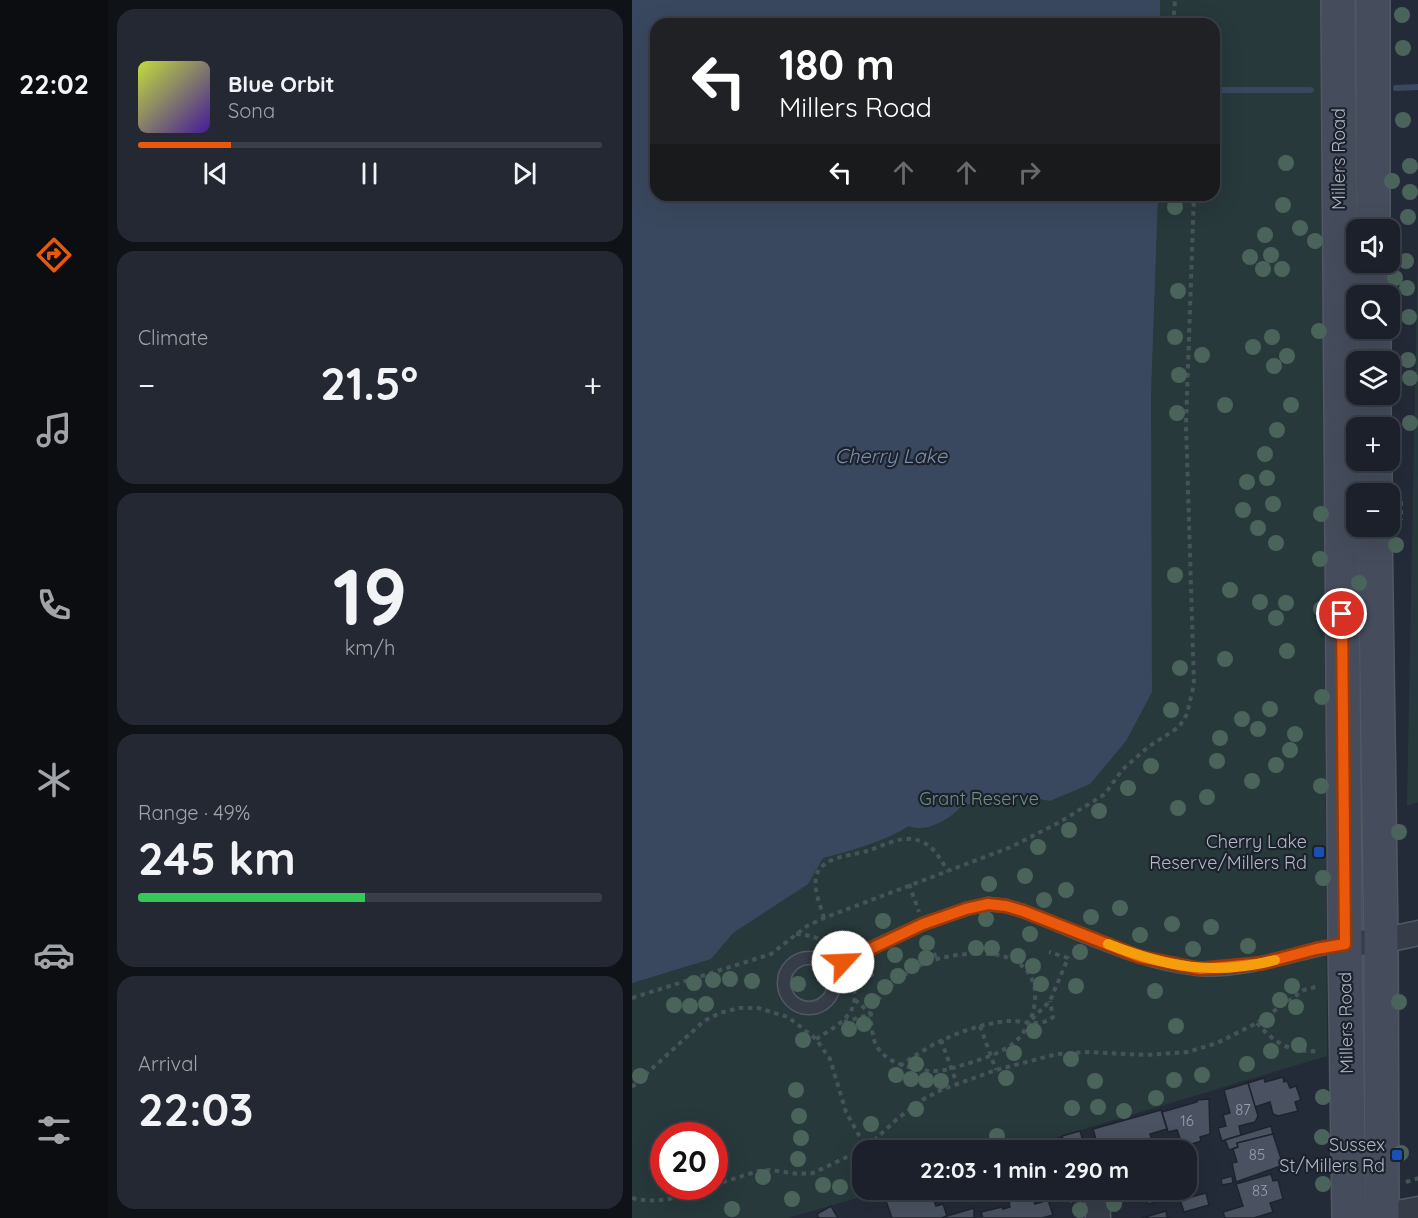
<!DOCTYPE html>
<meta charset="utf-8">
<style>
:root{--surface:#1b202a;--page:#242832;--text:#f1f3f6;--muted:#a0a3a8;--line:#393e47;--accent:#ea580c}
body{margin:0;font-family:Quicksand,sans-serif;background:var(--page);color:var(--text);height:100vh;display:flex;flex-direction:column;font-size:22px;white-space:nowrap}
*{box-sizing:border-box;margin:0}
p{font-size:20px;color:var(--muted)}
.icon{flex:none;width:33px;height:33px;fill:none;stroke:currentColor;stroke-width:2;stroke-linecap:round;stroke-linejoin:round}
.map{position:relative;flex:1;overflow:hidden}
.sheet{display:flex;flex-direction:column;gap:9px;padding:9px;background:#0f1217;width:524px}
.sheet>*{flex:none}
.top-card{position:absolute;left:18px;top:18px;width:570px;height:183px;border-radius:18px;box-shadow:0 6px 24px #0002,0 0 0 2px var(--line);background:#202124;color:#fff;overflow:hidden}
.controls{position:absolute;left:714px;top:219px;display:grid;gap:12px}
.controls a{display:grid;place-items:center;width:54px;height:54px;border-radius:12px;background:var(--surface);box-shadow:0 6px 24px #0002,0 0 0 2px var(--line);font-size:30px}
.speed{position:absolute;left:18px;top:1122px;display:flex;gap:12px;font-size:30px;font-weight:700;text-align:center}
.speed>*{display:grid;place-content:center;width:78px;height:78px;border-radius:50%;background:var(--surface);box-shadow:0 6px 24px #0002,0 0 0 2px var(--line);line-height:1}
.speed .limit{border:9px solid #d22;background:#fff;color:#111}
.pin{position:absolute;display:grid;place-items:center;width:51px;height:51px;color:#fff;margin:-26px;border:3px solid #fff;border-radius:50%;box-shadow:0 2px 6px #0007}
.me{position:absolute;width:66px;margin:-33px;rotate:65deg;stroke-linejoin:round;filter:drop-shadow(0 0 4px #0008)}
.turn{display:flex;align-items:center;gap:21px;height:126px;padding:0 30px;font-size:27px}
.turn .icon{width:78px;height:78px;stroke-width:2.5}
.turn b{display:block;font-size:42px;line-height:51px}
.lanes{display:flex;align-items:center;height:57px;padding:0 30px;background:#0003;justify-content:center;gap:30px;direction:ltr}
.lanes .off{opacity:.35}
.big{font-size:45px;font-weight:700;line-height:1.1}
.sheet .widget{flex:1;display:flex;flex-direction:column;justify-content:center;gap:9px;min-width:0;padding:0 21px;border-radius:18px;background:var(--page)}
.sheet .dial{align-items:center;gap:0}
.dial b{font-size:78px;line-height:1}
.song{display:flex;align-items:center;gap:18px}
.cover{width:72px;height:72px;border-radius:9px;background:linear-gradient(135deg,hsl(70 70% 55%),hsl(260 70% 35%))}
.played{height:6px;border-radius:3px;background:linear-gradient(90deg,var(--accent) 20%,var(--line) 20%)}
.keys{display:flex;justify-content:space-around;direction:ltr}
.heat{display:flex;justify-content:space-between;align-items:center;font-size:33px;direction:ltr}
.charge{height:9px;border-radius:4px;background:linear-gradient(90deg,#34c759 49%,var(--line) 0)}
.trip{position:absolute;left:220px;top:1140px;width:345px;height:60px;border-radius:18px;background:var(--surface);box-shadow:0 6px 24px #0002,0 0 0 2px var(--line);font-weight:700;line-height:60px;text-align:center}
main{display:flex;flex:1;min-height:0}
.dock{display:flex;flex-direction:column;width:108px;justify-content:space-around;align-items:center;background:#0b0d11;color:var(--muted)}
.dock .icon{width:42px;height:42px}
.dock .selected{color:var(--accent)}
.dock b{font-size:27px;color:var(--text)}
.map>svg:first-child{display:block}
</style>
<main>
<nav class="dock">
<b>22:02</b>
<svg class="icon selected" aria-label="directions" viewBox="0 0 24 24"><path d="M12 3l9 9-9 9-9-9zM9 14v-3h6M13 9l2 2-2 2"/></svg>
<svg class="icon" aria-label="music" viewBox="0 0 24 24"><path d="M9 18V5l10-2v13"/><circle cx="6" cy="18" r="3"/><circle cx="16" cy="16" r="3"/></svg>
<svg class="icon" aria-label="phone" viewBox="0 0 24 24"><path d="M5 4h4l2 5-3 2q2 4 5 5l2-3 5 2v4C11 20 4 13 5 4z"/></svg>
<svg class="icon" aria-label="climate" viewBox="0 0 24 24"><path d="M12 3v18M4 7l16 10M4 17L20 7"/></svg>
<svg class="icon" aria-label="car" viewBox="0 0 24 24"><path d="M5 17H2v-5l4-1 3-4h7l3 4 3 1v5h-3M9 17h6M6 11h13"/><circle cx="7" cy="17" r="2"/><circle cx="17" cy="17" r="2"/></svg>
<svg class="icon" aria-label="filters" viewBox="0 0 24 24"><path d="M4 7h16M4 17h16"/><circle cx="9" cy="7" r="2"/><circle cx="15" cy="17" r="2"/></svg>
</nav>
<section class="sheet">
<div class="widget">
<div class="song"><i class="cover"></i><div><b>Blue Orbit</b><p>Sona</p></div></div>
<div class="played"></div>
<div class="keys"><svg class="icon" aria-label="previous" viewBox="0 0 24 24"><path d="M18 5L8 12l10 7zM5 5v14"/></svg><svg class="icon" aria-label="pause" viewBox="0 0 24 24"><path d="M8 5v14M16 5v14"/></svg><svg class="icon" aria-label="next" viewBox="0 0 24 24"><path d="M6 5l10 7-10 7zM19 5v14"/></svg></div>
</div>
<div class="widget"><p>Climate</p>
<div class="heat"><a>−</a><b class="big">21.5°</b><a>+</a></div>
</div>
<div class="widget dial"><b>19</b><p>km/h</p></div>
<div class="widget"><p>Range · 49%</p><b class="big">245 km</b><div class="charge"></div></div>
<div class="widget"><p>Arrival</p><b class="big">22:03</b></div>
</section>
<div class="map">
<svg width="787" height="1218" viewBox="0 0 787 1218">
<rect width="100%" height="100%" fill="#242b38"/>
<!-- green -->
<g fill="#28393b" fill-rule="evenodd">
<path d="M0,0H689L695,1056L382,1150H231V1190H253L156,1218H0ZM24,24H582V195H24ZM32,1136H82V1186H32Z"/>
<polygon points="786,236 787,802 775,806"/>
</g>
<!-- water -->
<path fill="#3a485f" d="M0,0H528V24H24V195H526L519,393L520,692L494,741L458,784L418,801L402,798H379L371,795C359,803 345,800 331,806C327,808 324,812 320,815C307,824 292,832 277,826C251,842 221,850 191,858L176,884L101,933L79,959L0,983Z"/>
<g fill="none" stroke-linecap="round" stroke-linejoin="round">
<!-- stream -->
<g stroke="#3a485f" stroke-width="6">
<polyline points="764,88 787,87"/>
<polyline points="582,90 679,90"/>
</g>
</g>
<!-- building -->
<g fill="#4a5261" stroke="#1e242f" stroke-width="1.5">
<polygon points="651,1077 652,1082 655,1081 658,1088 664,1086 669,1100 663,1102 666,1111 646,1116 641,1114 638,1102 623,1107 616,1083 632,1078 633,1082"/>
<polygon points="616,1083 626,1116 623,1122 607,1126 609,1135 590,1141 586,1128 594,1126 591,1115 598,1113 592,1090"/>
<polygon points="577,1099 578,1134 568,1137 569,1141 551,1147 545,1130 536,1132 530,1112 565,1102 565,1100"/>
<polygon points="529,1110 535,1129 518,1134 520,1141 509,1144 511,1148 496,1150 495,1147 485,1150 483,1145 478,1146 477,1140 465,1143 461,1129"/>
<polygon points="639,1126 641,1134 605,1143 606,1147 597,1150 593,1140"/>
<polygon points="448,1131 453,1147 435,1150 430,1136"/>
<polygon points="641,1134 651,1165 604,1182 600,1163 605,1162 601,1149 606,1147 605,1143"/>
<polygon points="558,1146 567,1176 561,1178 563,1186 560,1193 516,1204 511,1190 555,1190 555,1150 545,1150"/>
<polygon points="639,1174 641,1181 646,1180 651,1199 638,1203 641,1212 622,1218 593,1218 591,1212 611,1206 604,1184"/>
<polygon points="600,1176 601,1183 590,1185 589,1179"/>
<polygon points="278,1190 298,1190 304,1206 311,1204 315,1216 310,1218 260,1218 254,1201 268,1196 267,1193"/>
<polygon points="364,1190 414,1190 366,1200"/>
<polygon points="574,1193 577,1205 552,1212 548,1200"/>
<polygon points="399,1195 403,1204 416,1200 421,1215 410,1218 351,1218 349,1212 370,1207 371,1209 378,1207 377,1202"/>
<polygon points="199,1206 206,1218 187,1218 185,1214"/>
<polygon points="342,1208 342,1218 310,1218 315,1216"/>
<polygon points="534,1211 535,1218 539,1218 510,1218"/>
</g>
<g fill="none" stroke-linecap="round" stroke-linejoin="round">
<!-- lane casing -->
<g stroke="#525863" stroke-width="15">
<g id="lane">
<circle cx="177" cy="983" r="25"/>
<path d="M196,968L291,924L334,909L356,904L374,906L391,911C446,932 508,964 566,969C613,973 666,952 712,944"/>
</g>
</g>
<!-- street casing -->
<g stroke="#525863" stroke-width="27">
<g id="street">
<polyline points="713,944 749,941 787,933"/>
<polyline points="465,1190 466,1218"/>
<polyline points="750,1213 765,1213 787,1209"/>
</g>
</g>
<!-- secondary casing -->
<g stroke="#525863" stroke-width="36">
<g id="secondary">
<polyline points="706,0 713,944 717,1218"/>
<polyline points="741,0 741,230"/>
<polyline points="741,262 741,296"/>
<polyline points="742,328 742,362"/>
<polyline points="742,394 742,428"/>
<polyline points="743,460 743,494"/>
<polyline points="743,526 749,941 750,1218"/>
</g>
</g>
<!-- path -->
<g stroke="#455458" stroke-width="4" stroke-dasharray="4.5 4.5" stroke-linecap="butt">
<polyline points="541,24 543,0"/>
<polyline points="767,237 767,256"/>
<polyline points="768,300 768,319"/>
<polyline points="768,369 768,388"/>
<polyline points="768,432 768,451"/>
<polyline points="769,501 769,520"/>
<polyline points="277,884 287,912"/>
<path d="M192,918C188,905 182,891 184,877C189,856 219,856 235,851C251,846 271,834 288,841C302,846 308,859 316,871"/>
<path d="M164,934C180,935 189,938 200,949"/>
<polyline points="296,936 304,959"/>
<path d="M345,953C357,954 370,954 381,960C412,975 407,1015 387,1038C374,1052 351,1059 334,1064C318,1069 306,1073 290,1070C264,1065 241,1057 240,1027C239,1024 238,1017 239,1014C244,994 274,972 291,964C308,956 327,955 345,953Z"/>
<polyline points="198,997 243,973"/>
<polyline points="0,998 139,954 175,926 192,918 379,847 428,822 473,794 490,770 516,747 547,727 555,714 562,684 554,424 562,195"/>
<polyline points="400,1019 418,1001 436,958 417,952"/>
<polyline points="212,1022 239,1014 222,999"/>
<path d="M625,1023C643,1044 660,1053 687,1051"/>
<polyline points="348,1026 364,1070"/>
<path d="M184,1039C210,1023 234,1010 217,975"/>
<polyline points="309,1040 325,1084"/>
<path d="M268,1066C299,1043 336,1025 376,1021C390,1020 409,1028 421,1017L418,1001"/>
<polyline points="0,1087 72,1021 88,1013 107,1008 126,1008 156,1017 184,1039 198,1059 214,1112 234,1148"/>
<polyline points="453,1150 469,1150"/>
<polyline points="774,1182 787,1178"/>
<polyline points="82,1185 126,1171 138,1170 167,1174 181,1173 234,1148 264,1120 288,1101 309,1090 364,1070 425,1054 458,1052 514,1055 556,1052 585,1043 625,1023 672,990 687,986"/>
<polyline points="434,1190 443,1208"/>
<path d="M0,1198C28,1205 51,1196 78,1186"/>
<polyline points="488,1203 494,1190"/>
</g>
<!-- lane -->
<use href="#lane" stroke="#373d48" stroke-width="12"/>
<!-- street -->
<use href="#street" stroke="#373d48" stroke-width="24"/>
<!-- secondary -->
<use href="#secondary" stroke="#454c5b" stroke-width="33"/>
</g>
<!-- trees -->
<g fill="#4b645b">
<circle cx="770" cy="15" r="8"/>
<circle cx="771" cy="48" r="8"/>
<circle cx="771" cy="120" r="8"/>
<circle cx="654" cy="163" r="8"/>
<circle cx="778" cy="166" r="8"/>
<circle cx="760" cy="181" r="8"/>
<circle cx="778" cy="192" r="8"/>
<circle cx="651" cy="205" r="8"/>
<circle cx="543" cy="207" r="8"/>
<circle cx="776" cy="217" r="8"/>
<circle cx="668" cy="228" r="8"/>
<circle cx="633" cy="235" r="8"/>
<circle cx="683" cy="241" r="8"/>
<circle cx="639" cy="255" r="8"/>
<circle cx="618" cy="257" r="8"/>
<circle cx="774" cy="261" r="8"/>
<circle cx="631" cy="269" r="8"/>
<circle cx="650" cy="269" r="8"/>
<circle cx="763" cy="278" r="8"/>
<circle cx="775" cy="288" r="8"/>
<circle cx="546" cy="291" r="8"/>
<circle cx="777" cy="317" r="8"/>
<circle cx="687" cy="331" r="8"/>
<circle cx="543" cy="337" r="8"/>
<circle cx="640" cy="337" r="8"/>
<circle cx="621" cy="347" r="8"/>
<circle cx="570" cy="355" r="8"/>
<circle cx="655" cy="356" r="8"/>
<circle cx="776" cy="360" r="8"/>
<circle cx="642" cy="366" r="8"/>
<circle cx="547" cy="375" r="8"/>
<circle cx="778" cy="378" r="8"/>
<circle cx="593" cy="405" r="8"/>
<circle cx="659" cy="405" r="8"/>
<circle cx="545" cy="413" r="8"/>
<circle cx="778" cy="423" r="8"/>
<circle cx="645" cy="430" r="8"/>
<circle cx="633" cy="454" r="8"/>
<circle cx="635" cy="478" r="8"/>
<circle cx="615" cy="482" r="8"/>
<circle cx="641" cy="504" r="8"/>
<circle cx="611" cy="510" r="8"/>
<circle cx="689" cy="514" r="8"/>
<circle cx="626" cy="528" r="8"/>
<circle cx="644" cy="543" r="8"/>
<circle cx="764" cy="545" r="8"/>
<circle cx="688" cy="559" r="8"/>
<circle cx="543" cy="575" r="8"/>
<circle cx="727" cy="583" r="8"/>
<circle cx="598" cy="590" r="8"/>
<circle cx="628" cy="602" r="8"/>
<circle cx="654" cy="603" r="8"/>
<circle cx="689" cy="609" r="8"/>
<circle cx="644" cy="618" r="8"/>
<circle cx="655" cy="651" r="8"/>
<circle cx="593" cy="659" r="8"/>
<circle cx="548" cy="668" r="8"/>
<circle cx="690" cy="697" r="8"/>
<circle cx="638" cy="709" r="8"/>
<circle cx="539" cy="710" r="8"/>
<circle cx="610" cy="719" r="8"/>
<circle cx="626" cy="729" r="8"/>
<circle cx="663" cy="734" r="8"/>
<circle cx="588" cy="738" r="8"/>
<circle cx="658" cy="750" r="8"/>
<circle cx="585" cy="761" r="8"/>
<circle cx="644" cy="765" r="8"/>
<circle cx="519" cy="766" r="8"/>
<circle cx="620" cy="781" r="8"/>
<circle cx="689" cy="786" r="8"/>
<circle cx="496" cy="788" r="8"/>
<circle cx="575" cy="797" r="8"/>
<circle cx="546" cy="808" r="8"/>
<circle cx="467" cy="811" r="8"/>
<circle cx="437" cy="830" r="8"/>
<circle cx="767" cy="832" r="8"/>
<circle cx="406" cy="847" r="8"/>
<circle cx="393" cy="876" r="8"/>
<circle cx="691" cy="878" r="8"/>
<circle cx="357" cy="884" r="8"/>
<circle cx="434" cy="890" r="8"/>
<circle cx="412" cy="900" r="8"/>
<circle cx="488" cy="908" r="8"/>
<circle cx="459" cy="917" r="8"/>
<circle cx="354" cy="919" r="8"/>
<circle cx="251" cy="921" r="8"/>
<circle cx="540" cy="924" r="8"/>
<circle cx="579" cy="927" r="8"/>
<circle cx="398" cy="934" r="8"/>
<circle cx="508" cy="935" r="8"/>
<circle cx="295" cy="943" r="8"/>
<circle cx="616" cy="946" r="8"/>
<circle cx="344" cy="948" r="8"/>
<circle cx="360" cy="948" r="8"/>
<circle cx="561" cy="949" r="8"/>
<circle cx="448" cy="952" r="8"/>
<circle cx="263" cy="955" r="8"/>
<circle cx="386" cy="956" r="8"/>
<circle cx="294" cy="958" r="8"/>
<circle cx="280" cy="966" r="8"/>
<circle cx="401" cy="966" r="8"/>
<circle cx="266" cy="976" r="8"/>
<circle cx="98" cy="979" r="8"/>
<circle cx="81" cy="980" r="8"/>
<circle cx="120" cy="981" r="8"/>
<circle cx="62" cy="983" r="8"/>
<circle cx="166" cy="984" r="8"/>
<circle cx="409" cy="984" r="8"/>
<circle cx="444" cy="986" r="8"/>
<circle cx="660" cy="986" r="8"/>
<circle cx="253" cy="987" r="8"/>
<circle cx="523" cy="991" r="8"/>
<circle cx="648" cy="1000" r="8"/>
<circle cx="240" cy="1001" r="8"/>
<circle cx="767" cy="1002" r="8"/>
<circle cx="74" cy="1004" r="8"/>
<circle cx="42" cy="1005" r="8"/>
<circle cx="58" cy="1006" r="8"/>
<circle cx="664" cy="1007" r="8"/>
<circle cx="635" cy="1020" r="8"/>
<circle cx="232" cy="1024" r="8"/>
<circle cx="544" cy="1026" r="8"/>
<circle cx="217" cy="1029" r="8"/>
<circle cx="402" cy="1031" r="8"/>
<circle cx="171" cy="1040" r="8"/>
<circle cx="667" cy="1045" r="8"/>
<circle cx="639" cy="1051" r="8"/>
<circle cx="382" cy="1053" r="8"/>
<circle cx="439" cy="1059" r="8"/>
<circle cx="284" cy="1064" r="8"/>
<circle cx="615" cy="1064" r="8"/>
<circle cx="264" cy="1075" r="8"/>
<circle cx="570" cy="1075" r="8"/>
<circle cx="8" cy="1076" r="8"/>
<circle cx="374" cy="1078" r="8"/>
<circle cx="279" cy="1079" r="8"/>
<circle cx="294" cy="1080" r="8"/>
<circle cx="542" cy="1080" r="8"/>
<circle cx="309" cy="1081" r="8"/>
<circle cx="463" cy="1081" r="8"/>
<circle cx="164" cy="1090" r="8"/>
<circle cx="691" cy="1097" r="8"/>
<circle cx="524" cy="1098" r="8"/>
<circle cx="466" cy="1107" r="8"/>
<circle cx="440" cy="1108" r="8"/>
<circle cx="284" cy="1109" r="8"/>
<circle cx="492" cy="1111" r="8"/>
<circle cx="167" cy="1116" r="8"/>
<circle cx="239" cy="1124" r="8"/>
<circle cx="365" cy="1136" r="8"/>
<circle cx="690" cy="1137" r="8"/>
<circle cx="169" cy="1138" r="8"/>
<circle cx="769" cy="1153" r="8"/>
<circle cx="166" cy="1159" r="8"/>
<circle cx="131" cy="1177" r="8"/>
<circle cx="691" cy="1184" r="8"/>
<circle cx="191" cy="1185" r="8"/>
<circle cx="208" cy="1187" r="8"/>
<circle cx="160" cy="1199" r="8"/>
<circle cx="482" cy="1204" r="8"/>
<circle cx="100" cy="1209" r="8"/>
<circle cx="448" cy="1210" r="8"/>
</g>
<g fill="none" stroke-linecap="round" stroke-linejoin="round">
<!-- route casing -->
<g stroke="#983908" stroke-width="15">
<polyline id="route" points="211,962 291,924 334,909 356,904 374,906 391,911 508,957 568,969 632,963 684,949 713,944 710,614"/>
</g>
<!-- route -->
<use href="#route" stroke="#ea580c" stroke-width="10"/>
<!-- slow -->
<path stroke="#f59e0b" stroke-width="10" d="M476,944C534,967 582,976 643,960"/>
</g>
<!-- markers -->
<g fill="#1a4fb4" stroke="#1c222d" stroke-width="2">
<rect x="681" y="846" width="12" height="12" rx="3"/>
<rect x="759" y="1149" width="12" height="12" rx="3"/>
</g>
<g text-anchor="middle" stroke-width="4.5" stroke-linejoin="round" paint-order="stroke">
<!-- number labels -->
<g font-size="15" fill="#989eab">
<text x="611" y="1115">87</text>
<text x="555" y="1126">16</text>
<text x="625" y="1160">85</text>
<text x="628" y="1196">83</text>
</g>
<!-- street labels -->
<g font-size="18" fill="#b2b8c4" stroke="#1c222d">
<text transform="translate(707 159) rotate(-90)" y="6">Millers Road</text>
<text transform="translate(714 1023) rotate(-91)" y="6">Millers Road</text>
</g>
<!-- park labels -->
<g font-size="18" fill="#6b9377" stroke="#1c222d">
<text x="347" y="805">Grant Reserve</text>
</g>
<!-- poi labels -->
<g font-size="18" fill="#b2b8c4" stroke="#1c222d" text-anchor="end">
<text x="675" y="848">Cherry Lake<tspan x="675" dy="21">Reserve/Millers Rd</tspan></text>
<text x="753" y="1151">Sussex<tspan x="753" dy="21">St/Millers Rd</tspan></text>
</g>
<!-- water labels -->
<g font-size="20" font-style="italic" fill="#7c8daa" stroke="#1c222d">
<text x="259" y="463">Cherry Lake</text>
</g>
</g>
</svg>
<div class="controls">
<a><svg class="icon" aria-label="sound" viewBox="0 0 24 24"><path d="M4 9h4l5-4v14l-5-4H4zM17 9q2 3 0 6"/></svg></a>
<a><svg class="icon" aria-label="search" viewBox="0 0 24 24"><circle cx="10" cy="10" r="6"/><path d="M15 15l6 6"/></svg></a>
<a><svg class="icon" aria-label="layers" viewBox="0 0 24 24"><path d="M12 4l9 5-9 5-9-5zM3 14l9 5 9-5"/></svg></a>
<a>+</a>
<a>−</a>
</div>
<div class="speed"><div class="limit">20</div></div>
<div class="pin" style="left:710px;top:614px;background:#d93025"><svg class="icon" aria-label="arrive" viewBox="0 0 24 24"><path d="M6 21V4h12l-3 4 3 4H6"/></svg></div>
<svg class="me" style="left:211px;top:962px" viewBox="-20 -20 40 40"><circle r="19" fill="#fff"/><path d="M0-13L10 11 0 6-10 11z" fill="#ea580c"/></svg>
<div class="trip">22:03 · 1 min · 290 m</div>
<div class="top-card">
<div class="turn"><svg class="icon" aria-label="left" viewBox="0 0 24 24"><path d="M17 20v-9H6M10 6l-5 5 5 5"/></svg><div><b>180 m</b>Millers Road</div></div>
<div class="lanes"><svg class="icon" aria-label="left" viewBox="0 0 24 24"><path d="M17 20v-9H6M10 6l-5 5 5 5"/></svg><svg class="icon off" aria-label="ahead" viewBox="0 0 24 24"><path d="M12 20V5M6 11l6-6 6 6"/></svg><svg class="icon off" aria-label="ahead" viewBox="0 0 24 24"><path d="M12 20V5M6 11l6-6 6 6"/></svg><svg class="icon off" aria-label="right" viewBox="0 0 24 24"><path d="M7 20v-9h11M14 6l5 5-5 5"/></svg></div>
</div>
</div>
</main>
